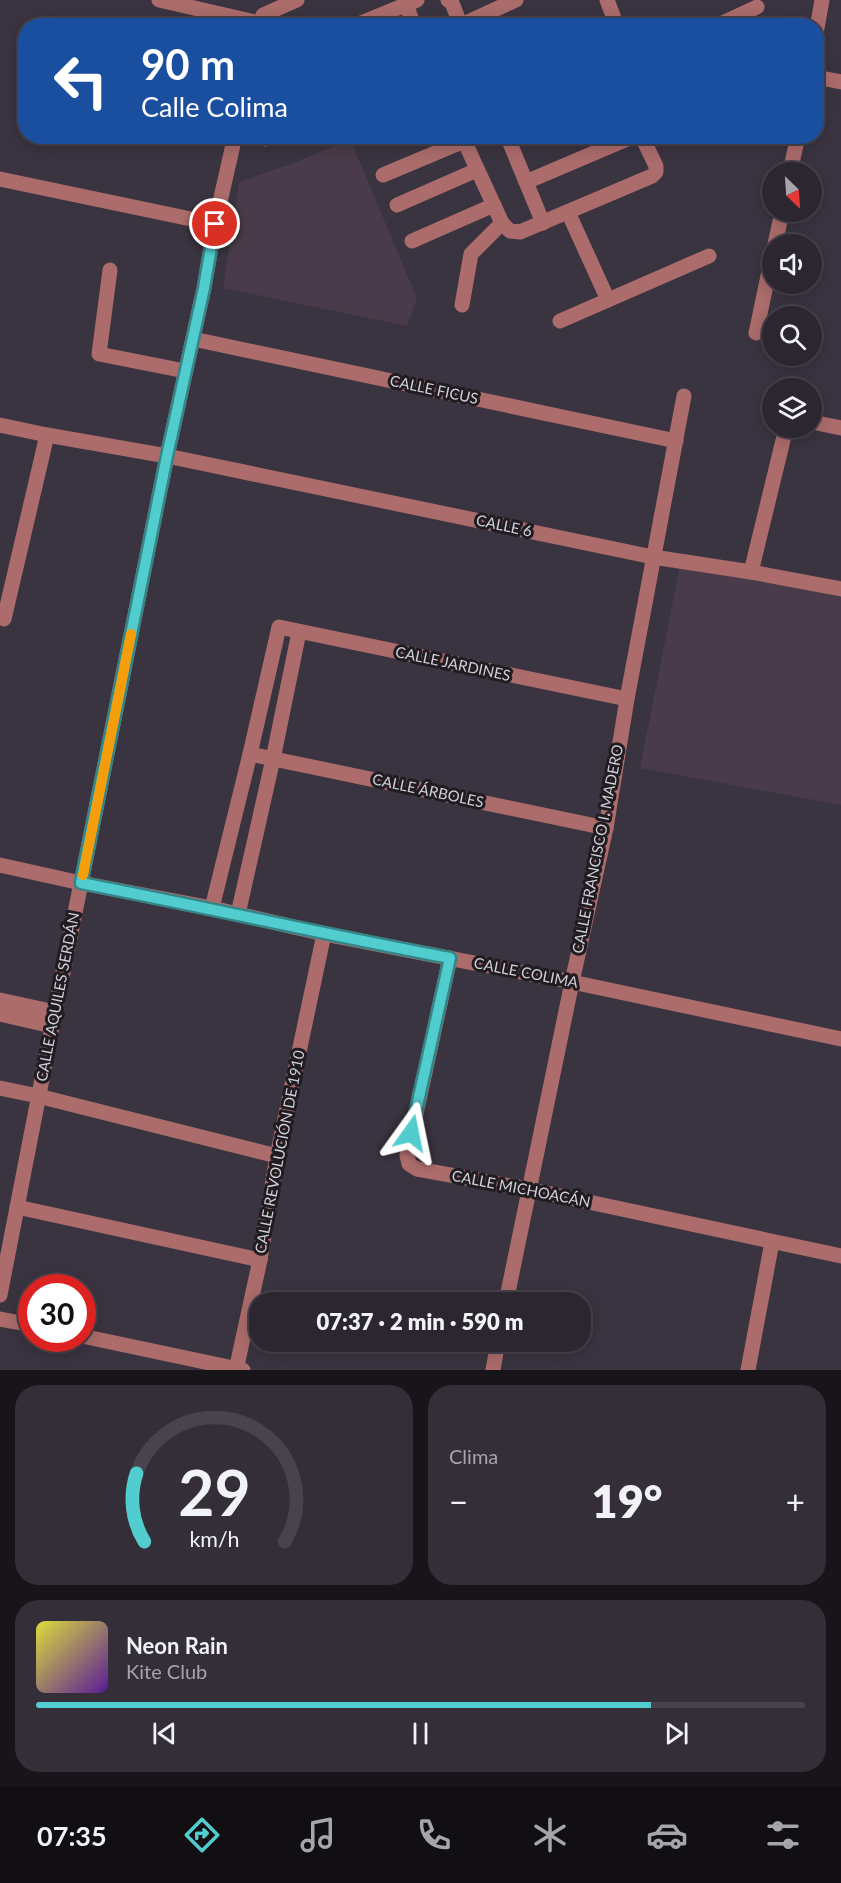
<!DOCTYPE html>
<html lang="es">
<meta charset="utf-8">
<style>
:root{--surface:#2c2630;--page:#342e38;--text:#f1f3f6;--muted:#a6a5ab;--line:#48434c;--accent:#52cdcf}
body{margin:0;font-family:Lato,sans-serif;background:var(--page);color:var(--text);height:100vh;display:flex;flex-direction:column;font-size:22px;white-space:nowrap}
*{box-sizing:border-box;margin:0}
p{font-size:20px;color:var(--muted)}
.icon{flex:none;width:33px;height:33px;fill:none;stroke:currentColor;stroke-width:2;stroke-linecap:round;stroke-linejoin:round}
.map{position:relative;height:1370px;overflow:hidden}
.panel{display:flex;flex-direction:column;gap:15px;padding:15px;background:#18151a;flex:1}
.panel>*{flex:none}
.guide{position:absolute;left:18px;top:18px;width:806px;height:126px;border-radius:24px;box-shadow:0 3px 15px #0003,0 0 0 2px var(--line);background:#1a4fa0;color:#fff;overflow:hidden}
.needle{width:39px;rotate:155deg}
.fabs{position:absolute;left:762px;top:162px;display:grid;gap:12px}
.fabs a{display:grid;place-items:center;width:60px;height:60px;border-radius:50%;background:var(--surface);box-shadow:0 3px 15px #0003,0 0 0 2px var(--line);font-size:30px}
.speed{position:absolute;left:18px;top:1274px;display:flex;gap:12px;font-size:30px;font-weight:700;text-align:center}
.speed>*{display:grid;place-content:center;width:78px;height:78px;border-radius:50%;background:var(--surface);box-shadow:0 3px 15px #0003,0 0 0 2px var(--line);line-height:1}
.speed .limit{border:9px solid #d22;background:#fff;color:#111}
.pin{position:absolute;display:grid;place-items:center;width:51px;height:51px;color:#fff;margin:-26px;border:3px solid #fff;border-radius:50%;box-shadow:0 2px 6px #0007}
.me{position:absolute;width:66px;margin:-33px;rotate:12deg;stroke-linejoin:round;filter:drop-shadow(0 0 4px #0008)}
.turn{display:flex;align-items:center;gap:21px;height:126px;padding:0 24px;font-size:27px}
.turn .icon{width:78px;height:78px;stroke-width:2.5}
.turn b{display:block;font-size:42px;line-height:51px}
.big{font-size:45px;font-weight:800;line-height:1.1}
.panel .widget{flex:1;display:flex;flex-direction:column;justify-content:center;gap:9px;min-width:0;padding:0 21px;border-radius:24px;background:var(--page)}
.panel .dial{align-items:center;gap:0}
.dial svg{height:156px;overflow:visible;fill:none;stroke:var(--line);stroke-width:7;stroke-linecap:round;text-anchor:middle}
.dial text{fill:var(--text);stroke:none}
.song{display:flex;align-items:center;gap:18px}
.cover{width:72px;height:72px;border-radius:9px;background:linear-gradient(135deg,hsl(60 70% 55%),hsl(270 70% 35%))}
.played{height:6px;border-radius:3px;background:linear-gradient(90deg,var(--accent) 80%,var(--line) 80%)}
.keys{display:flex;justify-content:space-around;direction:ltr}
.heat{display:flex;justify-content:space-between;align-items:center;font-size:33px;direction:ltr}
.panel .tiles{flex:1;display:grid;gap:15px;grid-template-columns:1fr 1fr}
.widget:last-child{grid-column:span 2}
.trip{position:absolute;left:249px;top:1292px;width:342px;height:60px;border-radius:24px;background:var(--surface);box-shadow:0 3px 15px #0003,0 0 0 2px var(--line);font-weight:800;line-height:60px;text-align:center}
.tabs{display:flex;height:96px;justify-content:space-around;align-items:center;background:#120f13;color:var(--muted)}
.tabs .icon{width:42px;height:42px}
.tabs .current{color:var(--accent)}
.tabs b{font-size:27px;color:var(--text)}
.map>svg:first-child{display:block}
</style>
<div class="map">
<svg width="841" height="1370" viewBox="0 0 841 1370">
<rect width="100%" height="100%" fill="#3a3340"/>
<!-- education -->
<g fill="#493b49">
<polygon points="350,139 417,298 407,326 223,288 239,182 294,163"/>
<polygon points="680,566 841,594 841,805 640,768"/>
</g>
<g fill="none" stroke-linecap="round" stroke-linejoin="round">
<!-- minor -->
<g stroke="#ab6c6b" stroke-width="15">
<polyline points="159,0 260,23"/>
<polyline points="448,0 452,3 461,26"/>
<polyline points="607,0 617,26"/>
<polyline points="406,4 414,26"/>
<polyline points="263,15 297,0"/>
<polyline points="461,25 516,0"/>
<polyline points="354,26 417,0"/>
<polyline points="716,26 757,7"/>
<polyline points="816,34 822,0"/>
<polyline points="816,77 841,82"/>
<polyline points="462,136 502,223 510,231 520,232 652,176 656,172 656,166 643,139 640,136"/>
<polyline points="507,136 543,223"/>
<polyline points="369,138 372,136"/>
<polyline points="265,139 270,136"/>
<polyline points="790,172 798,136"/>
<polyline points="383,175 464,141"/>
<polyline points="0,179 215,224"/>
<polyline points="526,182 634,136"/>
<polyline points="397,205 477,170"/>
<polyline points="568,212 608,300"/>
<polyline points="412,241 494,205"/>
<polyline points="775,244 782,212"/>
<polyline points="110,270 99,354 185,371"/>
<polyline points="462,305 471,254 502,223"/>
<polyline points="560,321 709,256"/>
<polyline points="756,333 772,257"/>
<polyline points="193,339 676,441"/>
<polyline points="812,422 841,428"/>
<polyline points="0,425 47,435 167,456 653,557 751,572 841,589"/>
<polyline points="751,572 786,428"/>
<polyline points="4,619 47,435"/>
<polyline points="250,754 606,828"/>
<polyline points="0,865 81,883 212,908 324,934 572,982 841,1039"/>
<polyline points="212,908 250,754 279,627 627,699"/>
<polyline points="238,914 273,759 299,632"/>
<polyline points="450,958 407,1155 409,1164 417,1169 528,1189 841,1256"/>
<polyline points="0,1000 55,1012"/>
<polyline points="0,1014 52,1026"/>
<polyline points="0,1088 38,1096 277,1156"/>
<polyline points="17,1207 260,1260"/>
<polyline points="0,1295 55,1012 167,456 204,288 215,224 235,136"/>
<polyline points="506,1302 572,982 606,828 627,699 684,396"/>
<polyline points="0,1319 32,1325"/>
<polyline points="82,1336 243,1370"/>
<polyline points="236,1370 260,1260 277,1156 324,934"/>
<polyline points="493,1370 498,1341"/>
<polyline points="748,1370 772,1242"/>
</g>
</g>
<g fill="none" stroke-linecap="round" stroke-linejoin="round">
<!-- route casing -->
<g stroke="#358587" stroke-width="15">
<path id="route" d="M215,224L204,288L167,456L81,883C205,907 327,935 450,958L411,1133"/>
</g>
<!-- route -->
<use href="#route" stroke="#52cdcf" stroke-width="10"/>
<!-- slow -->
<polyline stroke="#f59e0b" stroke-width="10" points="83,875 131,634"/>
</g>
<g text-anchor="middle" stroke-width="6" stroke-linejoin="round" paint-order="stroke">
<!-- street labels -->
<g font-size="15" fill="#d4cfd8" stroke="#1f1c22">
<text transform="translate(434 390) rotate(12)" y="5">CALLE FICUS</text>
<text transform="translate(504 526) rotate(12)" y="5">CALLE 6</text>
<text transform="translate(453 664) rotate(12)" y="5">CALLE JARDINES</text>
<text transform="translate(428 791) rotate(12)" y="5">CALLE ÁRBOLES</text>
<text transform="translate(598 849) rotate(-79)" y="5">CALLE FRANCISCO I. MADERO</text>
<text transform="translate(526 973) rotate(11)" y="5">CALLE COLIMA</text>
<text transform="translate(58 997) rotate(-79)" y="5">CALLE AQUILES SERDÁN</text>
<text transform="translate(280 1152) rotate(-79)" y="5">CALLE REVOLUCIÓN DE 1910</text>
<text transform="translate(521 1189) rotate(11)" y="5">CALLE MICHOACÁN</text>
</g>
</g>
</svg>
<div class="fabs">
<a><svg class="needle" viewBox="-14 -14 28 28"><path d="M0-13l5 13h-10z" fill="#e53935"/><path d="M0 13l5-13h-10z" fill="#a6a5ab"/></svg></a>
<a><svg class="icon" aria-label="sound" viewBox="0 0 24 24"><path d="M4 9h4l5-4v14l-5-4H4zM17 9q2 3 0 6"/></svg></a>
<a><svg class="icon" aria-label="search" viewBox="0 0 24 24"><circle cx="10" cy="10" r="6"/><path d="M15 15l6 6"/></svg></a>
<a><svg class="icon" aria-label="layers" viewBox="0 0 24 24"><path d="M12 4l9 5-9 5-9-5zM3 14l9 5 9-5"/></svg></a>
</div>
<div class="speed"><div class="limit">30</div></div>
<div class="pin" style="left:215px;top:224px;background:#d93025"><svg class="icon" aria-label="arrive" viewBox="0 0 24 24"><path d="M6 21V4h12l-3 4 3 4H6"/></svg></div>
<svg class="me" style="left:411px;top:1133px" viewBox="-20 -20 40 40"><path d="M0-17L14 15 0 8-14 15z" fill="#52cdcf" stroke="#fff" stroke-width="4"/></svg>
<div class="trip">07:37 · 2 min · 590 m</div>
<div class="guide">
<div class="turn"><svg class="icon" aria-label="left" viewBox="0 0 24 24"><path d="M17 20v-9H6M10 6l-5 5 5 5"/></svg><div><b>90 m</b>Calle Colima</div></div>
</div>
</div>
<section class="panel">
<div class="tiles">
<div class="widget dial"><svg viewBox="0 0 100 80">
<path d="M14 69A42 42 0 1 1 86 69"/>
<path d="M14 69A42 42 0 0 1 10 34" stroke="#52cdcf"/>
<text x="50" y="56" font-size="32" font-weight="700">29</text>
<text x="50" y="72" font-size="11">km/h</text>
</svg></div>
<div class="widget"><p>Clima</p>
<div class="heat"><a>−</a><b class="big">19°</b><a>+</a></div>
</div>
<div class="widget">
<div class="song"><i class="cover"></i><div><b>Neon Rain</b><p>Kite Club</p></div></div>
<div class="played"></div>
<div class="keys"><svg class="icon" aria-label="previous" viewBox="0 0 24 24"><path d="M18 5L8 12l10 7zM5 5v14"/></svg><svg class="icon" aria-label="pause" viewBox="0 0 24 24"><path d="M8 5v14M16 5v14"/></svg><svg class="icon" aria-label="next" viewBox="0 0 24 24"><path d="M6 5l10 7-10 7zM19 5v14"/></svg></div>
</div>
</div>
</section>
<nav class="tabs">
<b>07:35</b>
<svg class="icon current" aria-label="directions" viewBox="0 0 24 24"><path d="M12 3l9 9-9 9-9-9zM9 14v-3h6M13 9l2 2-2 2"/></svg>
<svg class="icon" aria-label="music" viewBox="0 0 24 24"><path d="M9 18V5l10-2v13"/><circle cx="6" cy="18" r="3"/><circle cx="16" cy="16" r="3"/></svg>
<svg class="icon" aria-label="phone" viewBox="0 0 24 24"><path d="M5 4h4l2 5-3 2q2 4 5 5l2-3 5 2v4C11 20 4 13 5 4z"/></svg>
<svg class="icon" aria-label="climate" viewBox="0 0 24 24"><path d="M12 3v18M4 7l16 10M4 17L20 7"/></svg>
<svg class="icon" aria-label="car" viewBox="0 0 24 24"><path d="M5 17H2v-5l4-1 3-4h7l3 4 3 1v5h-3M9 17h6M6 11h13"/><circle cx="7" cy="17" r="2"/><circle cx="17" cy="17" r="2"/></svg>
<svg class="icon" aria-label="filters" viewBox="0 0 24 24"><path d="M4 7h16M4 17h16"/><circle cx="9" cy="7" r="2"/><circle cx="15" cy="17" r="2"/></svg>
</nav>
